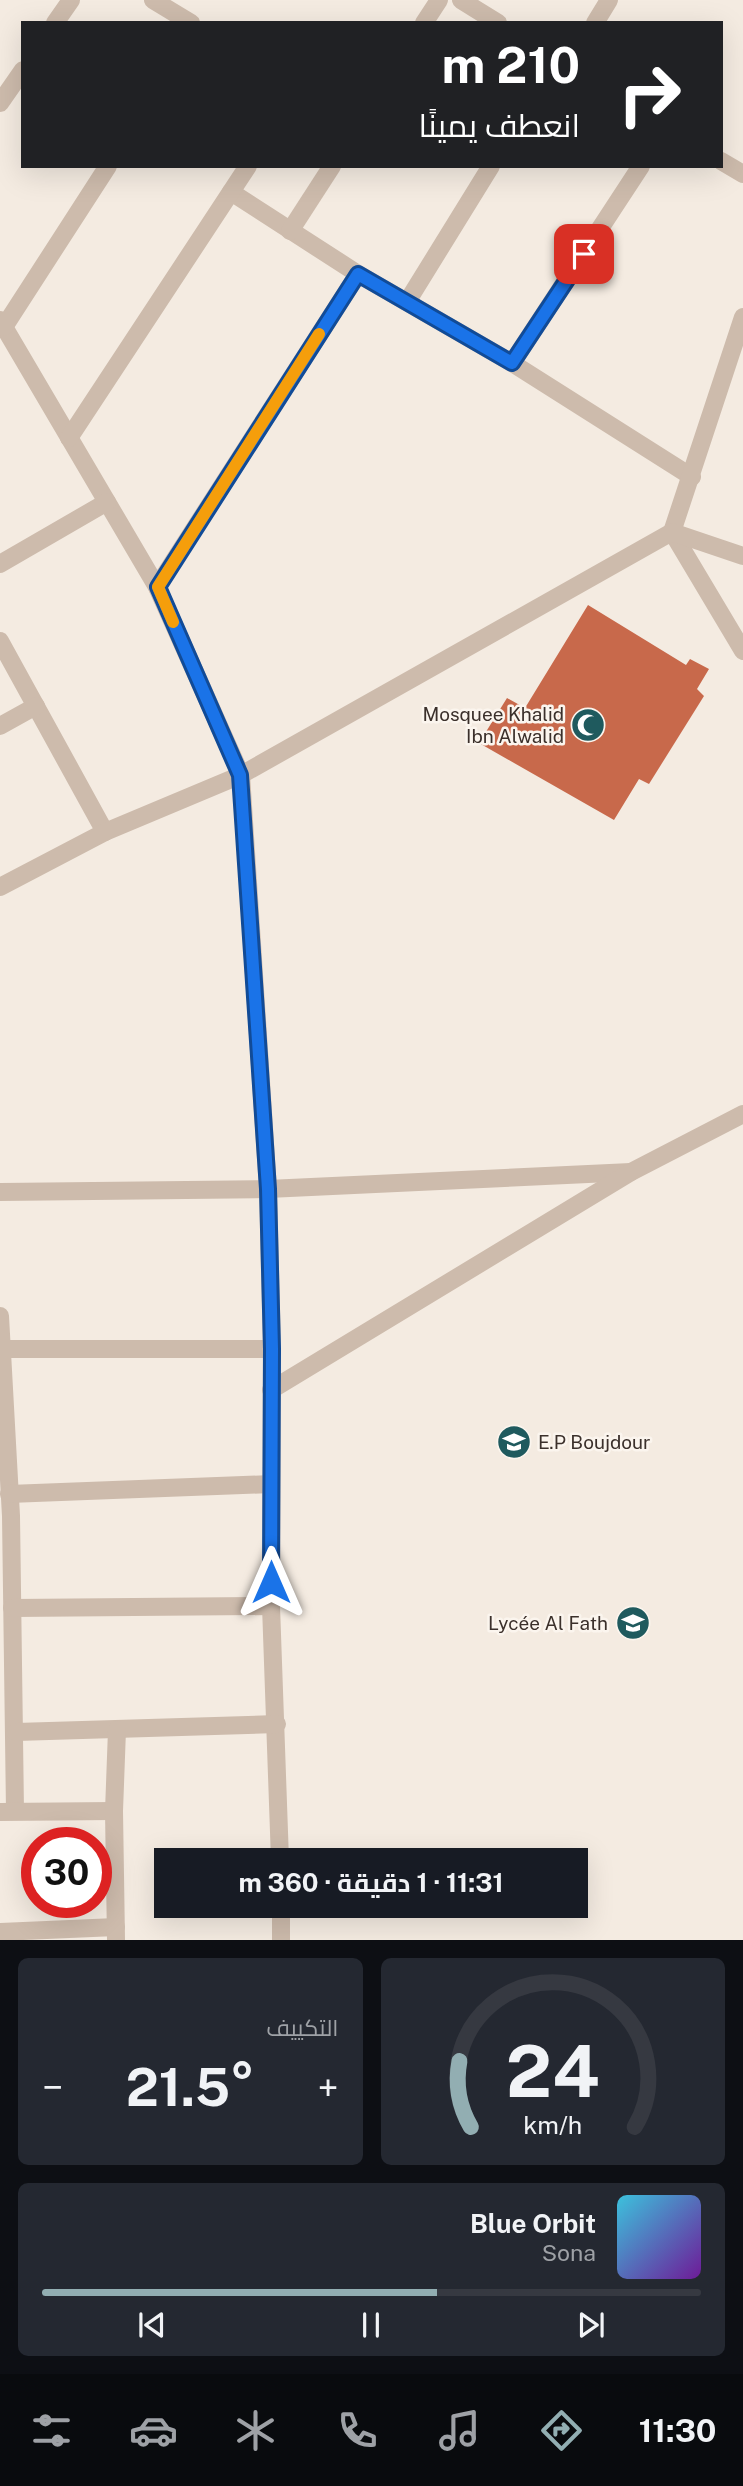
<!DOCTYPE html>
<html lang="ar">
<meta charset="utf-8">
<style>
:root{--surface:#171b24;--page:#242831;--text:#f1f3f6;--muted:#9ea1a6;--line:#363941;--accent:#92aeb2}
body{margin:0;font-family:"Public Sans",Cairo,sans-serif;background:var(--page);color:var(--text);direction:rtl;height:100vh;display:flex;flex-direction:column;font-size:26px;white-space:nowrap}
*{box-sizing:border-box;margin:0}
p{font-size:23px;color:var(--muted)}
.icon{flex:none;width:38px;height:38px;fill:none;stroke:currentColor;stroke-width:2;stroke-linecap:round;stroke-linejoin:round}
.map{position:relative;height:1940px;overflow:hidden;direction:ltr}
.details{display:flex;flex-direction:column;gap:18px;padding:18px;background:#0d0f14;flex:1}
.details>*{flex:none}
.top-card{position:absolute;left:21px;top:21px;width:702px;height:147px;border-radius:0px;box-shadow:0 7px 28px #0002;direction:rtl;background:#202124;color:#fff;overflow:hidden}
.speed{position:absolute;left:21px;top:1827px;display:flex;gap:14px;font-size:35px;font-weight:700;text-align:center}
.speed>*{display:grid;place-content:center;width:91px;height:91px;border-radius:50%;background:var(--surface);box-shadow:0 7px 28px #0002;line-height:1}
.speed .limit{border:10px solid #d22;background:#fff;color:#111}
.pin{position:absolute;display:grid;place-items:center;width:60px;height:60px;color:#fff;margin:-30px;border-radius:14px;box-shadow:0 4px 10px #0006}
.me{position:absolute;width:77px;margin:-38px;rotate:0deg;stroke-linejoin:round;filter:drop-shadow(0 0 5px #0008)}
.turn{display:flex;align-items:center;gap:24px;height:147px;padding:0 28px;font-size:32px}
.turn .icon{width:91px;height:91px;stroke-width:2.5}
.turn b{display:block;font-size:49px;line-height:60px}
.big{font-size:52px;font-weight:700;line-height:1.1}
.details .tile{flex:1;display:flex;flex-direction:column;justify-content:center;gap:10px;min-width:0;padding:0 24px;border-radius:10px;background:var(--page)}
.details .dial{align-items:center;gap:0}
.dial svg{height:182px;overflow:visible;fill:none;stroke:var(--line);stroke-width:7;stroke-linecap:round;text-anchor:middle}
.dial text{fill:var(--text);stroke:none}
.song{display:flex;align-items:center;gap:21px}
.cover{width:84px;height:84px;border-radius:10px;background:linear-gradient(135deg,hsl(190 70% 55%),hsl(280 70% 35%))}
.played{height:7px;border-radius:4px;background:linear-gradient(90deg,var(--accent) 60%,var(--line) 60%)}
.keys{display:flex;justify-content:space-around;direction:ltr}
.heat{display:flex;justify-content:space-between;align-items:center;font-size:38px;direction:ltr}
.details .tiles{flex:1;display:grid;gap:18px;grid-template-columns:1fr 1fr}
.tile:last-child{grid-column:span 2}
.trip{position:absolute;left:154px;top:1848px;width:434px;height:70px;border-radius:0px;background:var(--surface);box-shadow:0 7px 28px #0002;font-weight:700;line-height:70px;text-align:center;direction:rtl}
.tabs{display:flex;height:112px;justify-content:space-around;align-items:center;background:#090b0e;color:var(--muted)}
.tabs .icon{width:49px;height:49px}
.tabs .on{color:var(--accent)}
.tabs b{font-size:32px;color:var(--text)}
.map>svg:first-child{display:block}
</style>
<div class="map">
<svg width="743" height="1940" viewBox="0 0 743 1940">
<rect width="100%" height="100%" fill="#f4ebe1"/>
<!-- building -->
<polygon fill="#c8694b" points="588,605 686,665 690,659 709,669 697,689 704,696 649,784 639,779 614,820 479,743 507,698 525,708"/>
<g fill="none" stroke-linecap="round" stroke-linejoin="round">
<!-- minor -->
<g stroke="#cdbbac" stroke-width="18">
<polyline points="153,0 191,23"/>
<polyline points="461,0 498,23"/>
<polyline points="55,23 71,0"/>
<polyline points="424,23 439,0"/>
<polyline points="595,23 609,0"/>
<polyline points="0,103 23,70"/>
<polyline points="721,161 743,174"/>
<polyline points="231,192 358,274 512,363 692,477"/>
<polyline points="290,231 332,166"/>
<polyline points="407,302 491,166"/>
<polyline points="743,317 672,532 743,651"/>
<polyline points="0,320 157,587 241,775 268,1189 272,1349 271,1606 280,1860"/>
<polyline points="4,327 108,166"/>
<polyline points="512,363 641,166"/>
<polyline points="69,438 248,166"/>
<polyline points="0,564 107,502"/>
<polyline points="157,587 358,274"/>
<polyline points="0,641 105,832"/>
<polyline points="0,726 36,706"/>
<polyline points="0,887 105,832 241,775 672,532 743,556"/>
<polyline points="0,1192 268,1189 631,1172"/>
<polyline points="0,1316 11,1516 15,1811"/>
<polyline points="1,1349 272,1349"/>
<polyline points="271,1390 631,1172 743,1114"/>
<polyline points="9,1494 271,1484"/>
<polyline points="12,1608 271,1606"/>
<polyline points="16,1732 277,1724"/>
<polyline points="0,1812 114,1811"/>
<polyline points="281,1906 281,1940"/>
<polyline points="0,1932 116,1927"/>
<polyline points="116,1940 114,1811 117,1730"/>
</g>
</g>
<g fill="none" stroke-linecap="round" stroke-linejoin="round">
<!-- route casing -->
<g stroke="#114b97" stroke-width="18">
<polyline id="route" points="271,1582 272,1349 268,1189 240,775 158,587 358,274 512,363 584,254"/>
</g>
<!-- route -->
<use href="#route" stroke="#1a73e8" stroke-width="12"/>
<!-- slow -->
<polyline stroke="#f59e0b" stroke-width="12" points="173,622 158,587 319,334"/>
</g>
<!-- icons -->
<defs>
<g id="mosque-disc" transform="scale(1.75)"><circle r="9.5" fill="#1f5a5e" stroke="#fbf5ee"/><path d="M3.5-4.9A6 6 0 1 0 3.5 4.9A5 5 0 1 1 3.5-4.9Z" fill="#fff"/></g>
<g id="school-disc" transform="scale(1.75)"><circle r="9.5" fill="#1f5a5e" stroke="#fbf5ee"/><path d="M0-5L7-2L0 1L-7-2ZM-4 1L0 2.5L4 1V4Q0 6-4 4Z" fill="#fff"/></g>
</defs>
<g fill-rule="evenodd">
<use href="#mosque-disc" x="588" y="725"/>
<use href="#school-disc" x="514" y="1442"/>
<use href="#school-disc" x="633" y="1623"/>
</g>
<g text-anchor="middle" stroke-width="5" stroke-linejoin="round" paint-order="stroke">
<!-- poi labels -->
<g font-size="19" fill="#3b302b" stroke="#fbf5ee" text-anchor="end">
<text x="564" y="721">Mosquee Khalid<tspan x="564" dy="22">Ibn Alwalid</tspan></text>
<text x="538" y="1449" text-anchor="start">E.P Boujdour</text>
<text x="608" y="1630">Lycée Al Fath</text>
</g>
</g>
</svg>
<div class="speed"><div class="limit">30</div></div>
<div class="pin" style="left:584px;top:254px;background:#d93025"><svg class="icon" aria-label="arrive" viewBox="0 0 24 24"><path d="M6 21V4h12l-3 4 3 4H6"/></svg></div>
<svg class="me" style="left:271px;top:1582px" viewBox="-20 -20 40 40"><path d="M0-17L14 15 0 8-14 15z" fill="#1a73e8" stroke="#fff" stroke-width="4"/></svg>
<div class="trip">11:31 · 1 دقيقة · 360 m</div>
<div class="top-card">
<div class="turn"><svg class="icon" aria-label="right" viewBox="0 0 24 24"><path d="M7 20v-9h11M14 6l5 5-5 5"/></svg><div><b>210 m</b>انعطف يمينًا</div></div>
</div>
</div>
<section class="details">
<div class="tiles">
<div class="tile dial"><svg viewBox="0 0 100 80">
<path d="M14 69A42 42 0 1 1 86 69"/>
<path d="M14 69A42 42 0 0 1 9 40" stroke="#92aeb2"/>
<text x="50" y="56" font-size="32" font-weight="700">24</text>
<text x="50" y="72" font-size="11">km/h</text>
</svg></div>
<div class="tile"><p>التكييف</p>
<div class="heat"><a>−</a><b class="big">21.5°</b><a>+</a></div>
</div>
<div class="tile">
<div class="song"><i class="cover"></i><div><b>Blue Orbit</b><p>Sona</p></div></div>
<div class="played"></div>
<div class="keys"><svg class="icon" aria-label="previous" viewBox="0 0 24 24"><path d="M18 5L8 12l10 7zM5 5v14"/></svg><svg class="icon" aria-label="pause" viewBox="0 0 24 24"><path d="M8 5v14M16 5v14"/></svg><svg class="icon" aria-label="next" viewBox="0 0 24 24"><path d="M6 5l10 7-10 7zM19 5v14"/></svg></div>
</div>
</div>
</section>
<nav class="tabs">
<b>11:30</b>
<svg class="icon on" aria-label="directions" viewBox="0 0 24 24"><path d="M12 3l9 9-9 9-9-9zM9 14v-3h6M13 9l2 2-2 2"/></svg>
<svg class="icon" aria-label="music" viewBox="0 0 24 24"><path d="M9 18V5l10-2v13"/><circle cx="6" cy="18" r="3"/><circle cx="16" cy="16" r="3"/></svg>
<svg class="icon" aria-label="phone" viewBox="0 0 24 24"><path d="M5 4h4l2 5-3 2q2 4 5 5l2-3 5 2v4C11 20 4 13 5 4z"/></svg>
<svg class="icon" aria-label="climate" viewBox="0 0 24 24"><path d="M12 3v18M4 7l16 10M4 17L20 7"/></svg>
<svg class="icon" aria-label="car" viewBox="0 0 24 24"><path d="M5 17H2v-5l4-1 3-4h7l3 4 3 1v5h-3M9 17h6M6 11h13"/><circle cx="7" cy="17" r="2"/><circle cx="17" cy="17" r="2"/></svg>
<svg class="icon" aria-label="filters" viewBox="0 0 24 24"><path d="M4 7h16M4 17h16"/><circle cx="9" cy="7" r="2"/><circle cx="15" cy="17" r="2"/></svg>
</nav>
